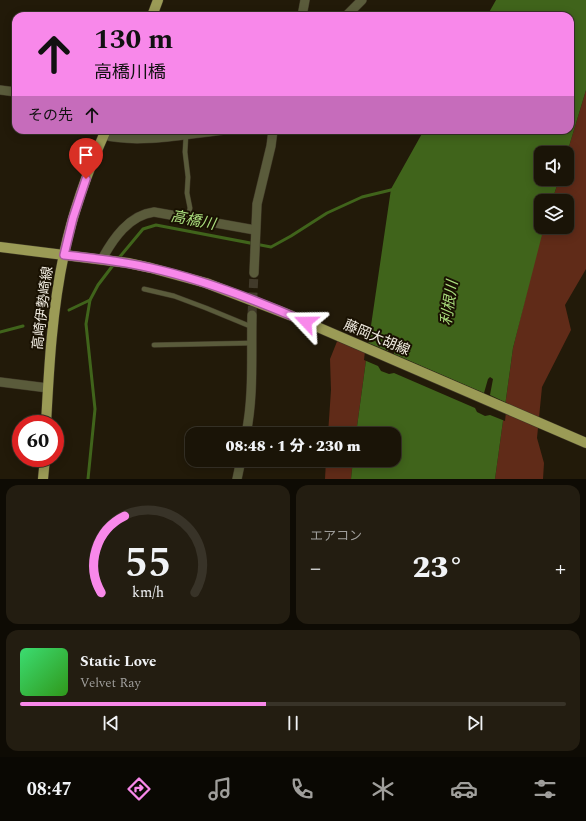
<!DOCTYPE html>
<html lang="ja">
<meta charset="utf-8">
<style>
:root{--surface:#1a1407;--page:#231d11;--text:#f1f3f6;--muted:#9f9e9b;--line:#383328;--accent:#f888ea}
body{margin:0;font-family:Spectral,"Noto Sans JP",serif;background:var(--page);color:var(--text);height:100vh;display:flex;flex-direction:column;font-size:15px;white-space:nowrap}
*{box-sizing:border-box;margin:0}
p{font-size:13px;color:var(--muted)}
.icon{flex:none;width:22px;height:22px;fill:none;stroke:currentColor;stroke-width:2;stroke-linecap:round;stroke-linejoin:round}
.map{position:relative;height:479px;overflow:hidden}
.panel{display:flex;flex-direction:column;gap:6px;padding:6px;background:#0e0b04;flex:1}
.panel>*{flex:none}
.hud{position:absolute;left:12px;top:12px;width:562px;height:122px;border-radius:12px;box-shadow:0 2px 10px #0003,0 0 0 1px var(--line);background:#f888ea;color:#111;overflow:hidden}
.tools{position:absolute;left:534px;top:146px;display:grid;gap:8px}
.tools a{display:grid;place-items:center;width:40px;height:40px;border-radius:8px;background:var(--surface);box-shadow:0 2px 10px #0003,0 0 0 1px var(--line);font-size:20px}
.speed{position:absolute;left:12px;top:415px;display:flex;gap:8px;font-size:20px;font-weight:700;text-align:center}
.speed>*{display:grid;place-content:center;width:52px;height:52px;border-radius:50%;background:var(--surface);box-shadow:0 2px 10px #0003,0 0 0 1px var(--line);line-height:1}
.speed .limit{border:6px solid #d22;background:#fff;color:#111}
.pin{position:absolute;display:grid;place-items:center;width:34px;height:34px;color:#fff;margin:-41px -17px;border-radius:50% 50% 50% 0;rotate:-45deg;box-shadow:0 0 4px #0007}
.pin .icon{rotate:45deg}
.me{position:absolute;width:44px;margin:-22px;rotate:293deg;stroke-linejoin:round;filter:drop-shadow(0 0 3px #0008)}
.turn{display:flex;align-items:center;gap:14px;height:84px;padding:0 16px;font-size:18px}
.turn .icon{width:52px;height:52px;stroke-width:2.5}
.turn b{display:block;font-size:28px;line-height:34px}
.then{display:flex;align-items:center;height:38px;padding:0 16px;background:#0003;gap:8px;font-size:15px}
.big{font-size:30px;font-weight:800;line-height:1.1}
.panel .card{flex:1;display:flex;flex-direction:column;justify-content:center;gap:6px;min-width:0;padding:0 14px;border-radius:12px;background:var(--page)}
.panel .dial{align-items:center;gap:0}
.dial svg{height:104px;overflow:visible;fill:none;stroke:var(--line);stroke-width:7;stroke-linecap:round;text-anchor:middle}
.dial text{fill:var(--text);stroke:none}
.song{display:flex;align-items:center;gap:12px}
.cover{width:48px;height:48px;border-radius:6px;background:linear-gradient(135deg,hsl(140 70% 55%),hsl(110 70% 35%))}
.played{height:4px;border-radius:2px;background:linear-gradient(90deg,var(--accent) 45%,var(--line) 45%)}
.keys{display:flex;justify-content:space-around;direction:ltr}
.heat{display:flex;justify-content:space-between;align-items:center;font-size:22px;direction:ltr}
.panel .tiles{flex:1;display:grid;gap:6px;grid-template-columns:1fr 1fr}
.card:last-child{grid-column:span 2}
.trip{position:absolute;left:185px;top:427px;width:216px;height:40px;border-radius:12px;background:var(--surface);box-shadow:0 2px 10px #0003,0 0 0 1px var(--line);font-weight:800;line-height:40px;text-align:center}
.tabs{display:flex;height:64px;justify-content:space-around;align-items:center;background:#0a0803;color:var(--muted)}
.tabs .icon{width:28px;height:28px}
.tabs .selected{color:var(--accent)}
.tabs b{font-size:18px;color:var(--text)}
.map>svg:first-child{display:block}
</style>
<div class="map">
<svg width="586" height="479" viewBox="0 0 586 479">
<rect width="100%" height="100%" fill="#221a09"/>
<!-- green -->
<g fill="#602b18">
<polygon points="586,90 586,269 565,305 571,330 542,387 537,438 544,463 543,479 495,479 513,348 539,242 544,227 567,227 567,201 552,201 559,179 567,179 567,153"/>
<polygon points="338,339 367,353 356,434 328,434 331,390 330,359"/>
<polygon points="326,460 353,460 351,479 325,479"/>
</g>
<!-- water -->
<polygon fill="#40641b" points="496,0 586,0 586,90 567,153 541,153 541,179 559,179 552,201 541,201 541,227 544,227 513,348 495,479 351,479 353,460 394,460 394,434 356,434 367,353 391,189 424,130 570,130 570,16 487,16"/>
<!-- pier -->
<polygon fill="#221a09" points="393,336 396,336 397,339 394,354 484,393 488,379 490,377 493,379 490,395 507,403 505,421 490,415 485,416 477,412 475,408 394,373 389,374 381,371 378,366 364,360 366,342 388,351 391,337"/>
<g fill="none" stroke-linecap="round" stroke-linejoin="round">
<!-- stream -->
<g stroke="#40641b" stroke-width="3">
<polyline points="118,259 143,229 156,225 271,247 291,236 327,213 362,197 395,189"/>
<polyline points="69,310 90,300"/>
<polyline points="0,332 23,326"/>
<polyline points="88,479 95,409 86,324 90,300 98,285 114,264"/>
</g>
<!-- minor-tunnel -->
<polyline stroke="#413a2a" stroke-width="9" stroke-dasharray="9 4.5" stroke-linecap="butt" points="252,315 254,273"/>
<!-- service casing -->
<g stroke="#3f3827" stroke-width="5.5">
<g id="service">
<polyline points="186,135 185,152 188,177 187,193 190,208 188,218"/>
<polyline points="144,289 174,296 206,308 252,327"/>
<polyline points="154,345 252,343"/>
</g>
</g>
<!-- minor casing -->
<g stroke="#3f3827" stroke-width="10">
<g id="minor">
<polyline points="302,16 305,0"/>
<polyline points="346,16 362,0"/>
<polyline points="0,90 16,92"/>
<path d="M104,135C136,144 189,134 223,130"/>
<path d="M102,259C113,239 129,215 154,212L255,230"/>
<polyline points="254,273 257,204 271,146 273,130"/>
<polyline points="0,382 48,388"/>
<path d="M246,434C254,395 251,355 252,315"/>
<polyline points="237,479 241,460"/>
</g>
</g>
<!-- primary casing -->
<g stroke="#3f3827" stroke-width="11">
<g id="primary">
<polyline points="152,16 158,0"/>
<polyline points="0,247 128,263 151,268 206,283 292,316 586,443"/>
<path d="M46,424C49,367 52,310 64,254C73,211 88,170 106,130"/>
<polyline points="43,479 45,458"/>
</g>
</g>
<!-- service -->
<use href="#service" stroke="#5a5b3b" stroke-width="4.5"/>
<!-- minor -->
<use href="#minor" stroke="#5a5b3b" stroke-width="9"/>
<!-- primary -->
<use href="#primary" stroke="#9b9b56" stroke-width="10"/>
</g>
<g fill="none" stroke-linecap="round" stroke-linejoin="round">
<!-- route casing -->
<g stroke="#a15898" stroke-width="10">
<path id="route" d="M86,179L73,218L64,255C93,258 122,261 151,268C205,280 256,300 306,322"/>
</g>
<!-- route -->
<use href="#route" stroke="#f888ea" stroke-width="7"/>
</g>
<g text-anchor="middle" stroke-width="4" stroke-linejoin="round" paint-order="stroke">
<!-- street labels -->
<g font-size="14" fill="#f2ede2" stroke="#191102">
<text transform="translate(42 308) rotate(-83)" y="5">高崎伊勢崎線</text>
<text transform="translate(377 337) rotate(23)" y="5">藤岡大胡線</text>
</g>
<!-- water labels -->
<g font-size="15" font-style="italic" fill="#abdf7e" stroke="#191102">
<text transform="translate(193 220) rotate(11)" y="5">高橋川</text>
<text transform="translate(449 303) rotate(-81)" y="5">利根川</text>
</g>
</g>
</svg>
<div class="tools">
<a><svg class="icon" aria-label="sound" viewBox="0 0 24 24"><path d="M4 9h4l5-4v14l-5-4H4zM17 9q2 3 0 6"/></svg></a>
<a><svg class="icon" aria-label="layers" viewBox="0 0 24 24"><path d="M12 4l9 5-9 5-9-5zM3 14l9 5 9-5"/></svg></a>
</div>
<div class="speed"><div class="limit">60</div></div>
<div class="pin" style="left:86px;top:179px;background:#d93025"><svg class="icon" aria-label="arrive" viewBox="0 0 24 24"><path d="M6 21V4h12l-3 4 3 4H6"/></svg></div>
<svg class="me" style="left:306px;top:322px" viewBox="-20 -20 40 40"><path d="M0-17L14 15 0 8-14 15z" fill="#f888ea" stroke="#fff" stroke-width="4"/></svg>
<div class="trip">08:48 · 1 分 · 230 m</div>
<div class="hud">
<div class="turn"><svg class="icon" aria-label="ahead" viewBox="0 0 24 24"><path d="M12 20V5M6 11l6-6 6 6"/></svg><div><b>130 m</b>高橋川橋</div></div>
<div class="then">その先<svg class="icon" aria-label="ahead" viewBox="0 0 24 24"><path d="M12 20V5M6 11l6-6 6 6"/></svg></div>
</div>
</div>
<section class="panel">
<div class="tiles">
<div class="card dial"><svg viewBox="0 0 100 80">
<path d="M14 69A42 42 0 1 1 86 69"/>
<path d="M14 69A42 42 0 0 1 32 10" stroke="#f888ea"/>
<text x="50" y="56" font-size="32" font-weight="700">55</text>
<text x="50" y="72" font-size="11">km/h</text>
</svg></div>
<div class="card"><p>エアコン</p>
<div class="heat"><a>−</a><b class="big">23°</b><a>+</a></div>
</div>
<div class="card">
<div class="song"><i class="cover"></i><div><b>Static Love</b><p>Velvet Ray</p></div></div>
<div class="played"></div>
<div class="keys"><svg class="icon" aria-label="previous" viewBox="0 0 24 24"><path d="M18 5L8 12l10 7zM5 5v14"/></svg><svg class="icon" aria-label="pause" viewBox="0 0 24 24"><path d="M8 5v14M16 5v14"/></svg><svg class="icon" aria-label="next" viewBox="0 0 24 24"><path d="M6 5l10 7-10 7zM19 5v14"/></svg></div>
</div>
</div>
</section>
<nav class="tabs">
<b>08:47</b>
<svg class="icon selected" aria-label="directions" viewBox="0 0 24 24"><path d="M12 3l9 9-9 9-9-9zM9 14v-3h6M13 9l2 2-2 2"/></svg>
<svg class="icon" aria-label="music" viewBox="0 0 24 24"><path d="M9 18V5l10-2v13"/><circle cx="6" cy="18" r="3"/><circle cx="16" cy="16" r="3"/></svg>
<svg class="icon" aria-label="phone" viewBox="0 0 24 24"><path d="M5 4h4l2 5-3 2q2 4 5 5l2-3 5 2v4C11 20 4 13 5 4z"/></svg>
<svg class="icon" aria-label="climate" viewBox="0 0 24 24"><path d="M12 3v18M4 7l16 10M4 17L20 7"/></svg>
<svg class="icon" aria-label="car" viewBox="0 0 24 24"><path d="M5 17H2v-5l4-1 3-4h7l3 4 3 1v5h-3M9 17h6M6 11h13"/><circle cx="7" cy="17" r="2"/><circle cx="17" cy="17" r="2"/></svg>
<svg class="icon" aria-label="filters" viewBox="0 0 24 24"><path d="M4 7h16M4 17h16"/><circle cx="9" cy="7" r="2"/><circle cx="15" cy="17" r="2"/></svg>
</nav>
